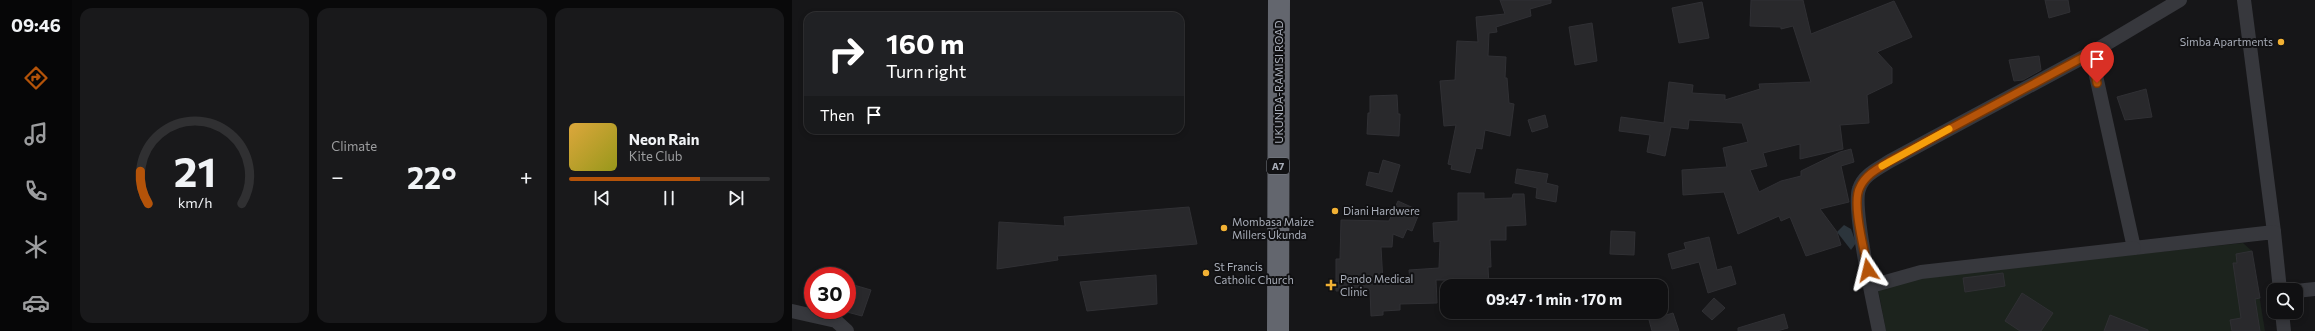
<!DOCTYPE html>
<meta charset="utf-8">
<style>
:root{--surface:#101012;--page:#19191b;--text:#f1f3f6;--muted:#9c9d9f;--line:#303032;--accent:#b45309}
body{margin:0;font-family:Commissioner,sans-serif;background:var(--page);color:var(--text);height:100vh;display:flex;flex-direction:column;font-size:15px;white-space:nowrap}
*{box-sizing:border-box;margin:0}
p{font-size:13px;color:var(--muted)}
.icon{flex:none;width:22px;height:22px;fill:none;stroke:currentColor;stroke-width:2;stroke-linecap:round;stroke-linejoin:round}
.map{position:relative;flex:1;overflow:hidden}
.side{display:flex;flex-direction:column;gap:8px;padding:8px;background:#09090a;width:720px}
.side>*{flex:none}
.top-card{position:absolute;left:12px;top:12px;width:380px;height:122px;border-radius:12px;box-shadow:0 2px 6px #0003,0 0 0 1px var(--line);background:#202124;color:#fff;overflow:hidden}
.tools{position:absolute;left:1475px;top:283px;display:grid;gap:8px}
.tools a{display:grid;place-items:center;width:36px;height:36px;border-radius:8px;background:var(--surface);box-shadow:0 2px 6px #0003,0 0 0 1px var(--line);font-size:20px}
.speed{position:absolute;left:12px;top:267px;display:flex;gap:8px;font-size:20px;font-weight:700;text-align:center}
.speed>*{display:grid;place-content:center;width:52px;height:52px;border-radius:50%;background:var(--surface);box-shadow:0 2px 6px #0003,0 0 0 1px var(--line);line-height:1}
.speed .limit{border:6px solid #d22;background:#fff;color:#111}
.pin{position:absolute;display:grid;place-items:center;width:34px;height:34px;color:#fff;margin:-41px -17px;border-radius:50% 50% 50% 0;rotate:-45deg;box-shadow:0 0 4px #0007}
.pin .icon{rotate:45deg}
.me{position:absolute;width:44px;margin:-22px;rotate:350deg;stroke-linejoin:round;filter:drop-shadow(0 0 3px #0008)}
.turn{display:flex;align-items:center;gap:14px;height:84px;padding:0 16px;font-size:18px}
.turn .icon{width:52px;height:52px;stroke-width:2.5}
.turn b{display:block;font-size:28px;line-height:34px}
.then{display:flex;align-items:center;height:38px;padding:0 16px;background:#0003;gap:8px;font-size:15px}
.big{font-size:30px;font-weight:700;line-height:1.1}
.side .widget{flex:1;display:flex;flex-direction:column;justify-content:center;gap:6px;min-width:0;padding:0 14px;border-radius:12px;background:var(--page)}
.side .dial{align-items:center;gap:0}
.dial svg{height:104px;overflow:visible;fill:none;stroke:var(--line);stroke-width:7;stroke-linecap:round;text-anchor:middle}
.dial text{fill:var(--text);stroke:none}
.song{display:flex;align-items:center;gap:12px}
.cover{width:48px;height:48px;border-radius:6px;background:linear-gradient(135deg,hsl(40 70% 55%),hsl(60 70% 35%))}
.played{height:4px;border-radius:2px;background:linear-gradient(90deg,var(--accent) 65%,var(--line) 65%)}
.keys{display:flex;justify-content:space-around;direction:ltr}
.heat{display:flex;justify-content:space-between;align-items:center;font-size:22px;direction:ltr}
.side .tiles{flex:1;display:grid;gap:8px;grid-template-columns:repeat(3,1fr)}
.trip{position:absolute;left:648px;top:279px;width:228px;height:40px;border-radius:12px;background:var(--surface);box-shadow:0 2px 6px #0003,0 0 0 1px var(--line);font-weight:700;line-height:40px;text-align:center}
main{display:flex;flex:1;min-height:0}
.tab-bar{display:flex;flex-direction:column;width:72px;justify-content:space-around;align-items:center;background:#060607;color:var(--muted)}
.tab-bar .icon{width:28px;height:28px}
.tab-bar .on{color:var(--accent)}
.tab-bar b{font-size:18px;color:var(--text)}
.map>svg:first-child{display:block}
</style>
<main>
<nav class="tab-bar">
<b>09:46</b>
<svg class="icon on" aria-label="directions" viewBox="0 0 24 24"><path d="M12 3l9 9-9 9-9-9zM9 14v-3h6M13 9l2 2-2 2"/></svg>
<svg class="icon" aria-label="music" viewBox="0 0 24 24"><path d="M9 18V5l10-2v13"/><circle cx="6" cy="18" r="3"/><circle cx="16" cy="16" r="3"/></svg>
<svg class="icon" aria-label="phone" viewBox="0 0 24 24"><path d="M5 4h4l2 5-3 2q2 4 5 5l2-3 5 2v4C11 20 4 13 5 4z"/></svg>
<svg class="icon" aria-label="climate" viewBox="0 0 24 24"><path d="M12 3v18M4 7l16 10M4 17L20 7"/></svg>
<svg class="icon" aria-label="car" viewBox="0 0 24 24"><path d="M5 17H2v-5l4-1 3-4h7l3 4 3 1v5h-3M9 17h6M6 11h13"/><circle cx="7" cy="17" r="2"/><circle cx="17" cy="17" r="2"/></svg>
</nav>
<section class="side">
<div class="tiles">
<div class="widget dial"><svg viewBox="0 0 100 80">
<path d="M14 69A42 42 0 1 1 86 69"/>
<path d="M14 69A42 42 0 0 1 8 44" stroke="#b45309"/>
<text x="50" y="56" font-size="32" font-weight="700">21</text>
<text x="50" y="72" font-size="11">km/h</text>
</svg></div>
<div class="widget"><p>Climate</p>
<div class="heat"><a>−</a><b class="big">22°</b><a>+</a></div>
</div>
<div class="widget">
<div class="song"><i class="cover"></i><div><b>Neon Rain</b><p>Kite Club</p></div></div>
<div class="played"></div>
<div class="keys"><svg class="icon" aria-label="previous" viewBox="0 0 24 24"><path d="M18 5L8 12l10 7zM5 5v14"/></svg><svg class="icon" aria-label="pause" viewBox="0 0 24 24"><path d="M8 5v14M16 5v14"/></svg><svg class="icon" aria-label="next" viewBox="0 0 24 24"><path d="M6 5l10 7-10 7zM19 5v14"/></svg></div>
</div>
</div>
</section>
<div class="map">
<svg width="1523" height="331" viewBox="0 0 1523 331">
<rect width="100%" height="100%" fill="#161618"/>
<!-- green -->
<polygon fill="#1c231d" points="1451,243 1460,251 1473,331 1094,331 1086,289 1130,277"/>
<!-- water -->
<polygon fill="#2c353c" points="1052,225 1059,229 1064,243 1059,250 1045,232"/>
<!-- building -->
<g fill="#29292c" stroke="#303034">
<polygon points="708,0 759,0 759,3 738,9 739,16 704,27 705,32 697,33 696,56 714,57 713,78 715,78 717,103 722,104 718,136 693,130 690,149 684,148 678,173 659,169 660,165 656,164 664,125 652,126 648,81 663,80 665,41 686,42 684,17 713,14"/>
<polygon points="959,0 1011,0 1019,34 1102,1 1120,37 1085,52 1100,68 1100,83 1075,95 1077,123 1048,125 1051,149 1008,159 1008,144 971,153 975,166 958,170 967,192 989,181 1009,176 1009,171 1048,152 1059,149 1062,162 1049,166 1057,202 1028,209 1045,232 1049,245 1014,256 998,217 989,221 987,216 946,234 932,192 891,195 890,170 935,167 931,148 956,142 950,123 897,120 896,129 879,127 873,156 855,152 858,135 827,131 829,117 872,123 877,82 901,85 900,93 933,95 933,100 968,89 967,84 1019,82 1001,26 989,29 989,27 958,26"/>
<polygon points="1253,0 1276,0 1278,12 1257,18"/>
<polygon points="910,2 917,38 887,43 880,8"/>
<polygon points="800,23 805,61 783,65 777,27"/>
<polygon points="1247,56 1249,70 1231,80 1222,81 1217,60"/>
<polygon points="1354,89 1360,117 1333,120 1325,97"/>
<polygon points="605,95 606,114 608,114 607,136 575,134 576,113 578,113 578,96"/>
<polygon points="753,115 756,127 740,132 736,120"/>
<polygon points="591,160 608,165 600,192 574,185 577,172 587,174"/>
<polygon points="725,169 756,174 754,183 766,186 764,202 744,198 745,188 723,183"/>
<polygon points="666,193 692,193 692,199 720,198 721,194 732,194 734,225 714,226 714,240 698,240 699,267 696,267 697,286 682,286 682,280 644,280 645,303 608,304 608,310 591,311 591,315 579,316 578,290 544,291 544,259 548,259 549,220 597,221 606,201 628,211 620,231 615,229 611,238 601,234 600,247 589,247 591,282 618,280 617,270 647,268 648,241 642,242 641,223 666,221"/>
<polygon points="397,207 405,244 265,256 266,260 205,269 207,222 273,226 272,217"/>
<polygon points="819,231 843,232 842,255 818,254"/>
<polygon points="917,237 925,270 939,266 944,284 916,293 907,262 880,269 876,254 894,249 892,243"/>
<polygon points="1460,251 1468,298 1463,299 1468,331 1440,331 1438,320 1449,318 1441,263 1445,263 1444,254"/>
<polygon points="1211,273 1213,286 1173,292 1171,278"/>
<polygon points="364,275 365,304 295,311 288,282"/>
<polygon points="55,283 79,290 70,316 55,312"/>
<polygon points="1230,293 1261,313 1249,331 1228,331 1213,321"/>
<polygon points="922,298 933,308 920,320 910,311"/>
<polygon points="881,313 887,331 860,331 857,320"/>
<polygon points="992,314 996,328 985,331 946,331 946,328"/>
<polygon points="1318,315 1356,330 1356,331 1312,331"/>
</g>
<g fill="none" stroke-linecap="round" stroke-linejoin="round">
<!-- street -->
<g stroke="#37383d" stroke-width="14">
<polyline points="1452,0 1482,232"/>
<polyline points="1299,53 1342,248 1482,232 1488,290"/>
<polyline points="1079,286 1129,272 1342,248"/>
<polyline points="1504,291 1523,289"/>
<polyline points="0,311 44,321 55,331"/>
<polyline points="1490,312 1492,331"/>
<path d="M1087,331C1082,305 1060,208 1067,189C1071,175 1087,168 1098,161L1299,53L1388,0"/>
</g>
<!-- highway -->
<polyline stroke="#63666e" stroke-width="22" points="486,331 487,0"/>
</g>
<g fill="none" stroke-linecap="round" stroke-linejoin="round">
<!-- route casing -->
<g stroke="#753606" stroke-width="10">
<path id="route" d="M1076,270C1073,252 1059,203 1068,187C1074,174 1087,168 1098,161L1299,53L1305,83"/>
</g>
<!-- route -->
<use href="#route" stroke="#b45309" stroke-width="7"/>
<!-- slow -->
<polyline stroke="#f59e0b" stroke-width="7" points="1090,166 1157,129"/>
</g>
<!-- markers -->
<g fill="#f2b134" stroke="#111113" stroke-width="1.5">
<circle cx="1489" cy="42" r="4"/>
<circle cx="543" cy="211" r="4"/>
<circle cx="432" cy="228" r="4"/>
<circle cx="414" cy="273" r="4"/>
<path d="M537 279h4v4h4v4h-4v4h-4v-4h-4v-4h4z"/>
</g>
<g text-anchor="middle" stroke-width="4" stroke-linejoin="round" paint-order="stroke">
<!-- shield labels -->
<rect fill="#111113" stroke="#7b7e86" stroke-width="1" x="475" y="158" width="22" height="16" rx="3"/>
<g font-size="10" font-weight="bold" fill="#a8adb8">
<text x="486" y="170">A7</text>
</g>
<!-- poi labels -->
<g font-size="11" fill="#a8adb8" stroke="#111113" text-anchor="start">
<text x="1481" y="46" text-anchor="end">Simba Apartments</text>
<text x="551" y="215">Diani Hardwere</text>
<text x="440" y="226">Mombasa Maize<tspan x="440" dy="13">Millers Ukunda</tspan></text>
<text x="422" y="271">St Francis<tspan x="422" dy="13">Catholic Church</tspan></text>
<text x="548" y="283">Pendo Medical<tspan x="548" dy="13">Clinic</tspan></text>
</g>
<!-- street labels -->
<g font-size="11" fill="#a8adb8" stroke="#111113">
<text transform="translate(487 82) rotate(-90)" y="4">UKUNDA-RAMISI ROAD</text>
</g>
</g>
</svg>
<div class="tools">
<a><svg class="icon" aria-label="search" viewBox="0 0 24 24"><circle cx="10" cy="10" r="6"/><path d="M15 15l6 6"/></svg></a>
</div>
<div class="speed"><div class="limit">30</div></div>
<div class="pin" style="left:1305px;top:83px;background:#d93025"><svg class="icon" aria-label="arrive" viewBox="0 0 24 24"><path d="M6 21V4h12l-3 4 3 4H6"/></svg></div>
<svg class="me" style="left:1076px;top:270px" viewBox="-20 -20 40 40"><path d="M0-17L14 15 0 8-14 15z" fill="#b45309" stroke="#fff" stroke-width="4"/></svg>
<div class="trip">09:47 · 1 min · 170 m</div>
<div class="top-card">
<div class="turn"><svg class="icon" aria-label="right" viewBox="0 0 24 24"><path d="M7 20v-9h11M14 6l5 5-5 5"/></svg><div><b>160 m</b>Turn right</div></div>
<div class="then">Then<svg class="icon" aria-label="arrive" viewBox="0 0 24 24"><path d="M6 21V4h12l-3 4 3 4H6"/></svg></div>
</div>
</div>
</main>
